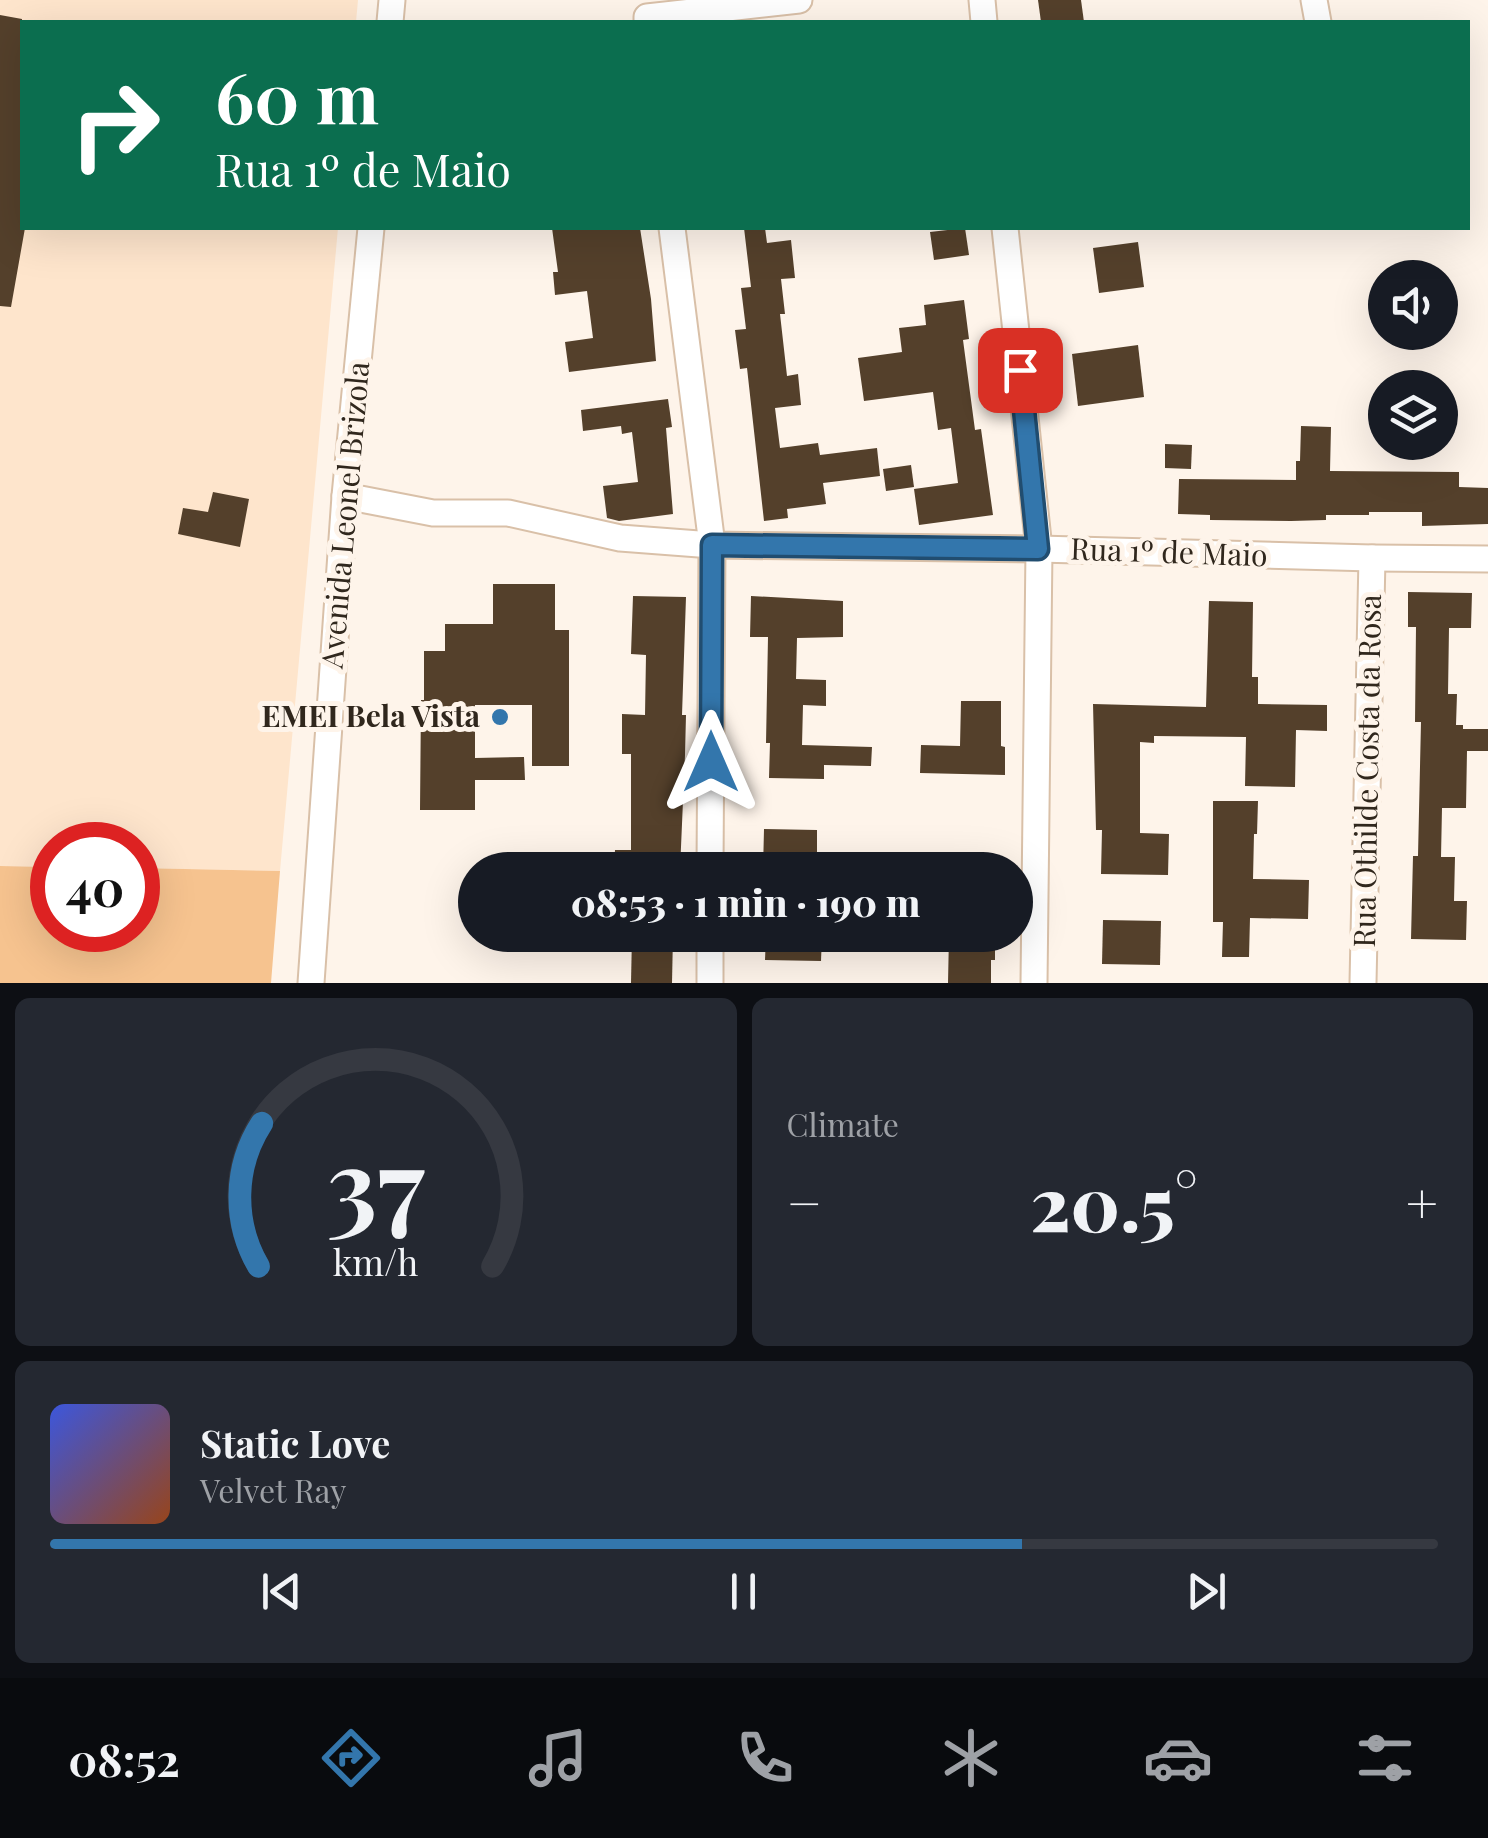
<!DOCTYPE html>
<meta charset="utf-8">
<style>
:root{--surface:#171b24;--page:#242831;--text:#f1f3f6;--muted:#9ea1a6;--line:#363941;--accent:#3376ac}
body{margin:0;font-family:"Playfair Display",serif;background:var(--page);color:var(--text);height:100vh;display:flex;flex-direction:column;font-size:38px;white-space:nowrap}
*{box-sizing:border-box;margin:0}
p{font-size:32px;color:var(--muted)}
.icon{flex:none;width:55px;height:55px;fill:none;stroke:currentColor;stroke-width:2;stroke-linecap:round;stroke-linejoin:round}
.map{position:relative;height:983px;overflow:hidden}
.sheet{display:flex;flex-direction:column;gap:15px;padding:15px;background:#0d0f14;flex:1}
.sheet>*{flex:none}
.guide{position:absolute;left:20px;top:20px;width:1450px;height:210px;border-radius:0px;box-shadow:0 10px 40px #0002;background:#0b6e4f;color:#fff;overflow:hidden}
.controls{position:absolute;left:1368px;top:260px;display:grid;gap:20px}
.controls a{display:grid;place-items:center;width:90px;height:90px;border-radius:50%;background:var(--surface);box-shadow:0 10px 40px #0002;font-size:50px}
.speed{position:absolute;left:30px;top:822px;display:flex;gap:20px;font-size:50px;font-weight:700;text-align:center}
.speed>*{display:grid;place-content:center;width:130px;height:130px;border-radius:50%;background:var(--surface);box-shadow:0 10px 40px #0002;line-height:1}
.speed .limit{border:15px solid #d22;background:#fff;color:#111}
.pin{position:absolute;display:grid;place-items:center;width:85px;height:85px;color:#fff;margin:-42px;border-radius:20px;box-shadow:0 5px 15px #0006}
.me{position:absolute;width:110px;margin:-55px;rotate:0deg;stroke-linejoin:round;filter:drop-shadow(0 0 8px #0008)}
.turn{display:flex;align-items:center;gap:35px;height:210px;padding:0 30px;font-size:45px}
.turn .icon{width:130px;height:130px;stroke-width:2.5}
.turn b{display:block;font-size:70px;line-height:85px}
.big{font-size:75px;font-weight:800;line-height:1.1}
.sheet .tile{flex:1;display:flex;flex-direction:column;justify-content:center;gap:15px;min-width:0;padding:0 35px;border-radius:15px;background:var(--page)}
.sheet .dial{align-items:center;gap:0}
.dial svg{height:260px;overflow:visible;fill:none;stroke:var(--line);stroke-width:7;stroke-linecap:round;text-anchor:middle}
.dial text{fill:var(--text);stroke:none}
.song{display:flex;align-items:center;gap:30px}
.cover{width:120px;height:120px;border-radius:15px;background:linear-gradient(135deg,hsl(230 70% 55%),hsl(20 70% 35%))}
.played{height:10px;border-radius:5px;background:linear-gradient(90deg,var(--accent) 70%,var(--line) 70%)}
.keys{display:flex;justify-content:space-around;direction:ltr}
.heat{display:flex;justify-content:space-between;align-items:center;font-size:55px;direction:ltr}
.sheet .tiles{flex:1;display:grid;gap:15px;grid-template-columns:1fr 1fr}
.tile:last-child{grid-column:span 2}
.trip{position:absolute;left:458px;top:852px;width:575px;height:100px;border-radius:50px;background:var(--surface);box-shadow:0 10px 40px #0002;font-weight:800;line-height:100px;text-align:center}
.menu{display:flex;height:160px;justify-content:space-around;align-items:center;background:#090b0e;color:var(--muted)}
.menu .icon{width:70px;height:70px}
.menu .active{color:var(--accent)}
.menu b{font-size:45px;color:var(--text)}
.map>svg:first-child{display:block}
</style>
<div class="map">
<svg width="1488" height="983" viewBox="0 0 1488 983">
<rect width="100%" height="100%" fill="#fef4ea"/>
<!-- built -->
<polygon fill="#fee5cc" points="0,0 358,0 356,22 22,22 22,228 338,228 280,871 138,868 138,845 52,845 52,867 0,866"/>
<!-- green -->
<polygon fill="#f6c38f" points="0,866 52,867 52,930 138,930 138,868 280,871 271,983 0,983"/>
<!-- building -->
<g fill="#54402b">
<polygon points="1038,0 1081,0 1084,22 1041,22"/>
<polygon points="0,15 22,19 22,228 25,228 11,307 0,306"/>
<polygon points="552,228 640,228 651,299 656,361 569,372 565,342 593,338 587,291 555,295 553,272 558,272"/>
<polygon points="744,228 765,228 767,243 791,240 795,278 781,279 785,314 780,314 787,376 798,374 801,405 775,408 780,448 818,443 820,455 877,448 880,476 823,483 826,504 787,509 788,518 764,521 747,368 740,369 735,330 746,329 741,288 751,287"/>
<polygon points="965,228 969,255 934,260 930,232"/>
<polygon points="1138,242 1144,287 1099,293 1093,248"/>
<polygon points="964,300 969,339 963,340 975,430 981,429 993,515 919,525 914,489 958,483 951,428 938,430 933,392 864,401 858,358 902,352 899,328 926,325 924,305"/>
<polygon points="1138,345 1144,397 1078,406 1072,354"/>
<polygon points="668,399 672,427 666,428 673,514 619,521 607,518 603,486 638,482 632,432 622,434 621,426 583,431 581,410"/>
<polygon points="1301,426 1331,427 1330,471 1459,472 1459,487 1488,488 1488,524 1422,526 1422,512 1369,512 1369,515 1326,515 1326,520 1291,521 1210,520 1210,515 1178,514 1179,479 1296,480 1296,461 1300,461"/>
<polygon points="1165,444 1192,445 1191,469 1165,468"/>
<polygon points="911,465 914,487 886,491 883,469"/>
<polygon points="213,492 249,499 240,547 178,534 183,508 208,512"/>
<polygon points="493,584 555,584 555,630 569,630 569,766 532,766 532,705 475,705 475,758 524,757 525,780 475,780 475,810 420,810 421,700 424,700 424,651 445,651 445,624 493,624"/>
<polygon points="1408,592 1472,593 1471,628 1449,628 1448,694 1457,694 1456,725 1463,725 1463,729 1488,729 1488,751 1467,751 1466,808 1442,808 1441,857 1455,857 1454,901 1467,901 1466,940 1411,939 1413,856 1418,856 1421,722 1415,722 1416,627 1408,627"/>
<polygon points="633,596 686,597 682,715 686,715 685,755 680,870 614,870 615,850 631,850 631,754 622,754 622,714 645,715 646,655 631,654"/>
<polygon points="751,596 843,601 843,637 797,638 796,679 826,680 826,706 803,705 802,745 872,747 871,766 824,765 824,779 769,778 770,743 766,743 768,637 750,637"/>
<polygon points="1209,601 1253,602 1252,677 1258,677 1258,704 1327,705 1327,731 1296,730 1295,787 1245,786 1246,737 1154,736 1154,743 1140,742 1140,833 1169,834 1168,875 1101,874 1102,830 1096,830 1093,704 1206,707"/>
<polygon points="961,701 1001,701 1001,746 1005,747 1005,775 920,773 921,745 960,746"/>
<polygon points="1213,801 1258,801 1257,834 1254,834 1253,879 1309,880 1308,919 1250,918 1249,957 1222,957 1223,922 1213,922"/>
<polygon points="764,829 817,830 817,853 806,853 806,870 763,870"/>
<polygon points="1103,920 1161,921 1160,965 1102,964"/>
<polygon points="632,935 673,935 672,983 631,983"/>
<polygon points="766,935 822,935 821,961 765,960"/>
<polygon points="949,935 995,935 995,960 991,960 991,983 948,983"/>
</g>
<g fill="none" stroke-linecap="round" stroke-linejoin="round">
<!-- minor casing -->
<g stroke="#d9c0a8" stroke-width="29">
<g id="minor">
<polyline points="982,0 984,22"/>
<polyline points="1314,0 1318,22"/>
<polyline points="390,22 392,0"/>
<polyline points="647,22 647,17 799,0"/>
<polyline points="672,228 712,545 710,870"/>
<polyline points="1005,228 1039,549 1034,983"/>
<polyline points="345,496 433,513 508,513 620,538 712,545 1039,549 1372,558 1488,559"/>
<polyline points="311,983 345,496 371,228"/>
<polyline points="710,983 710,935"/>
<polyline points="1363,983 1372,558"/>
</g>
</g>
<!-- minor -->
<use href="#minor" stroke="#fff" stroke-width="25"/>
</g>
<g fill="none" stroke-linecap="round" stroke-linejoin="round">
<!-- route casing -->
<g stroke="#214d70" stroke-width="25">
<polyline id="route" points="711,762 712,545 1038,549 1020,370"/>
</g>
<!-- route -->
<use href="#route" stroke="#3376ac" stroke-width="18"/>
</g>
<!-- markers -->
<circle fill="#3376ac" stroke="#fef4ea" stroke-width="4" cx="500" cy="717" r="10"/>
<g text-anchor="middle" stroke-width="10" stroke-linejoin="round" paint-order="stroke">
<!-- street labels -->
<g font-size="30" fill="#30271d" stroke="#fef4ea">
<text transform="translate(346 515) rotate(-85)" y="10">Avenida Leonel Brizola</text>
<text transform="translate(1169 553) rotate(2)" y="10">Rua 1º de Maio</text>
<text transform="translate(1368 771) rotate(-89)" y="10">Rua Othilde Costa da Rosa</text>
</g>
<!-- poi labels -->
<g font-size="30" font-weight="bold" fill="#30271d" stroke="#fef4ea" text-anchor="end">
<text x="480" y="727">EMEI Bela Vista</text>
</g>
</g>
</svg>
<div class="controls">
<a><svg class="icon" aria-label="sound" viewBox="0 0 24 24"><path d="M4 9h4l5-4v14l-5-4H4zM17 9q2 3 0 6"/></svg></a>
<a><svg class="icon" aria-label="layers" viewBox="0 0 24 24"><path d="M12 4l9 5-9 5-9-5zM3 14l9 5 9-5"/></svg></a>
</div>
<div class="speed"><div class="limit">40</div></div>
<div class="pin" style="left:1020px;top:370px;background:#d93025"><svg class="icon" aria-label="arrive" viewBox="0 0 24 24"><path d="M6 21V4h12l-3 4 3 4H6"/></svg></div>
<svg class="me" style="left:711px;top:762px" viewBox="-20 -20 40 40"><path d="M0-17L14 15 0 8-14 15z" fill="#3376ac" stroke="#fff" stroke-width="4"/></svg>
<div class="trip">08:53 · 1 min · 190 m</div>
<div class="guide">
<div class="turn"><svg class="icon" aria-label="right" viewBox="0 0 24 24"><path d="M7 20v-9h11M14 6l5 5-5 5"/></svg><div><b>60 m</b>Rua 1º de Maio</div></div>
</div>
</div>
<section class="sheet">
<div class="tiles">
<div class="tile dial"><svg viewBox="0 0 100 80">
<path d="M14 69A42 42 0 1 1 86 69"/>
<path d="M14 69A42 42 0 0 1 15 25" stroke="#3376ac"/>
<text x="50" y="56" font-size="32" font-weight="700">37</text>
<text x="50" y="72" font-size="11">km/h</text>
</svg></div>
<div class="tile"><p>Climate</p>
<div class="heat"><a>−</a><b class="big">20.5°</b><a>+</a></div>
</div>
<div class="tile">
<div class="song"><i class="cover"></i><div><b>Static Love</b><p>Velvet Ray</p></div></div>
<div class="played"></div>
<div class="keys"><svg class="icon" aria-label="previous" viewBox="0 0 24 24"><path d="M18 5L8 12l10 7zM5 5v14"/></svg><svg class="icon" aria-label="pause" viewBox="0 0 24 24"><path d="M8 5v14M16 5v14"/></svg><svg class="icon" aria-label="next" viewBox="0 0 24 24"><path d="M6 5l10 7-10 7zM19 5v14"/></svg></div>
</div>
</div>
</section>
<nav class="menu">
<b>08:52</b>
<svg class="icon active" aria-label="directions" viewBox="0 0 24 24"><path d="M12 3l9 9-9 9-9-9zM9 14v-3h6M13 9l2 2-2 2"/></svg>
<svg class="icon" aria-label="music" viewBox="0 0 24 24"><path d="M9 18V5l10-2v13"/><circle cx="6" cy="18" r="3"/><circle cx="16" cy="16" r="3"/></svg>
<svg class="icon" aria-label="phone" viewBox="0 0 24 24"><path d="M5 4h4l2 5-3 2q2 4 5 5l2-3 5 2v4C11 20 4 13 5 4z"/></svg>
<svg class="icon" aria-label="climate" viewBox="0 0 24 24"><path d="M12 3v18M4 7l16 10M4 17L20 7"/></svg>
<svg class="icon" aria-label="car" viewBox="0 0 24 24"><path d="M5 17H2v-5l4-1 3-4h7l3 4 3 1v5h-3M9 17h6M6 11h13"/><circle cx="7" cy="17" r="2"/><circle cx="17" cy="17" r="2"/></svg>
<svg class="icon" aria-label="filters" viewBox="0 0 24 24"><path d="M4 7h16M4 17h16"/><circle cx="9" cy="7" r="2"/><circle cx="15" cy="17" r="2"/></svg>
</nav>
